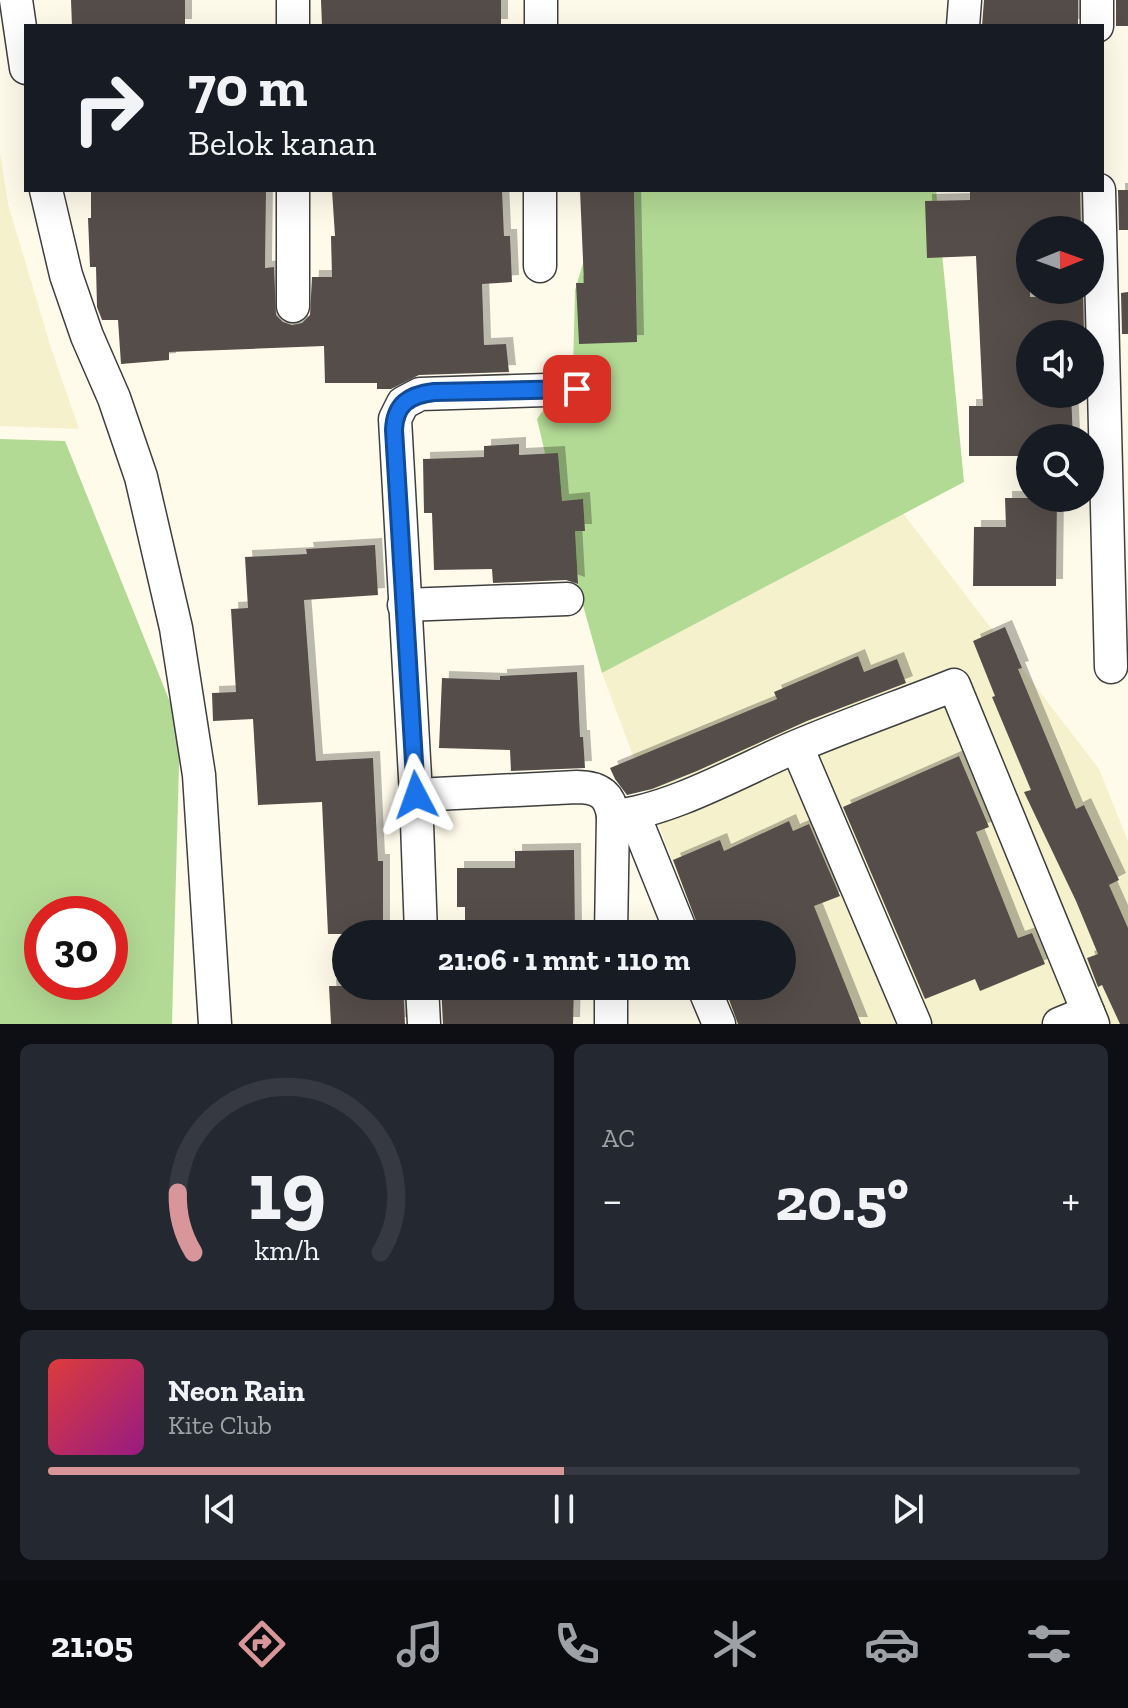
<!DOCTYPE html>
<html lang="id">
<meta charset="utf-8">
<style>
:root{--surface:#171b24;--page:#242831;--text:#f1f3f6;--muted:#9ea1a6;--line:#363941;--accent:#d9969a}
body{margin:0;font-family:"Zilla Slab",serif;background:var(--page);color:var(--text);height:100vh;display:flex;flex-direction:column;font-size:30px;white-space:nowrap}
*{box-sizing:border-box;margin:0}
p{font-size:26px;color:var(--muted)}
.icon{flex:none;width:44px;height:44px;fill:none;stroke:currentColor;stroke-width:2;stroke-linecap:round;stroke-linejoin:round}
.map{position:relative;height:1024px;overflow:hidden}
.side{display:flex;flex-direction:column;gap:20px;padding:20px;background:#0d0f14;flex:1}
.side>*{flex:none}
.banner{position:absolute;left:24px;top:24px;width:1080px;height:168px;border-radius:0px;box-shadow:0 8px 32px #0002;background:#171b24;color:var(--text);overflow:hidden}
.needle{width:52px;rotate:89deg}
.fabs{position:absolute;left:1016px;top:216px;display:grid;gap:16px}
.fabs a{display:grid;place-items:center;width:88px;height:88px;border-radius:50%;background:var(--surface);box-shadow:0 8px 32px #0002;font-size:40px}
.speed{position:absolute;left:24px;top:896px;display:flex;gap:16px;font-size:40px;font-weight:700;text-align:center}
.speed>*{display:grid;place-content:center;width:104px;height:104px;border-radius:50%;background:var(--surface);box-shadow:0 8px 32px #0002;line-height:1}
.speed .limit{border:12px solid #d22;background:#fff;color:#111}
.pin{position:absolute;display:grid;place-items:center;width:68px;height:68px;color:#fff;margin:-34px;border-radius:16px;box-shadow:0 4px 12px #0006}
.me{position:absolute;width:88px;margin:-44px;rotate:356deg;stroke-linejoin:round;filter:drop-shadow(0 0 6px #0008)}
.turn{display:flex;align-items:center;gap:28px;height:168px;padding:0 32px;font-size:36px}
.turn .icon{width:104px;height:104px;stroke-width:2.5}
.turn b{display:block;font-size:56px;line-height:68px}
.big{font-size:60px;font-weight:700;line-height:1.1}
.side .card{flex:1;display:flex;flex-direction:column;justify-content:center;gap:12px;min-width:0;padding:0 28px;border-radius:12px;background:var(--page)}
.side .dial{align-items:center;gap:0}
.dial svg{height:208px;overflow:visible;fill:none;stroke:var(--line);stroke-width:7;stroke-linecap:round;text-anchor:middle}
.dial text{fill:var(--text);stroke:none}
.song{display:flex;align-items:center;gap:24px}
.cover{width:96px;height:96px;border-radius:12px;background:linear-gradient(135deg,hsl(0 70% 55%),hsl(310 70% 35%))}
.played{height:8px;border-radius:4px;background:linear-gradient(90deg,var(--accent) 50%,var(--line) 50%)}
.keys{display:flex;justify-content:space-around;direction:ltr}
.heat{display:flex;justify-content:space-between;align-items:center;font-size:44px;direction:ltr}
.side .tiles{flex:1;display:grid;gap:20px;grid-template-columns:1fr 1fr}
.card:last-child{grid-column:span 2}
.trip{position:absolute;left:332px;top:920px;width:464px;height:80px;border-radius:40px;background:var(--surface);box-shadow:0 8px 32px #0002;font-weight:700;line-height:80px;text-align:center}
.tab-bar{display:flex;height:128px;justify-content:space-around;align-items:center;background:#090b0e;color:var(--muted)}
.tab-bar .icon{width:56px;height:56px}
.tab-bar .selected{color:var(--accent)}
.tab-bar b{font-size:36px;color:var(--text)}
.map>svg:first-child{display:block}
</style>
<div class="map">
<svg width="1128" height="1024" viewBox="0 0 1128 1024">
<defs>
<filter id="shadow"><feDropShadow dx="7" dy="-7" stdDeviation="0" flood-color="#0004"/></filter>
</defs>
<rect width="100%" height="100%" fill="#fffbeb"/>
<!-- farmland -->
<g fill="#f4f1cc">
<polygon points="0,153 8,204 51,348 79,429 0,426"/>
<polygon points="902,512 1099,769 1128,841 1128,1024 734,1024 720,986 782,986 782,934 700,934 602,673"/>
</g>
<!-- forest -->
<g fill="#b3da95" fill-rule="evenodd">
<polygon points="605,190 936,190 964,482 602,673 570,559 537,419 573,369 575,290"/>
<path d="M0,439L65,441L180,727L172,1024H0ZM42,914H110V982H42Z"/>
</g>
<!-- building -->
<g fill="#554d49" filter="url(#shadow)">
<polygon points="71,0 185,0 185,26 72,26"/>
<polygon points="321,0 501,0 501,26 322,26"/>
<polygon points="984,0 1078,0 1078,26 982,26"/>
<rect x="1116" y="0" width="12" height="26"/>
<polygon points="91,190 266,190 265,268 274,267 276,315 283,322 292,325 302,323 310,315 312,277 332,277 331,236 335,236 332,190 502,190 504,236 510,236 512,282 482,284 484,345 506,344 509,372 419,375 391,389 377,389 377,383 325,383 324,346 169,352 169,360 121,364 118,320 102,320 97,307 96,267 90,267 88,218 91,218"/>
<polygon points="580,190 634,190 637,342 579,344 576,283 584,283"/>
<polygon points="970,190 1080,190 1081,230 1030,230 1030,297 1083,295 1084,334 1030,334 1030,394 1071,394 1073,438 1030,438 1030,456 969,456 969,406 983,406 976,256 927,258 925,201 970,200"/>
<polygon points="1118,190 1128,190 1128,230 1119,230"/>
<polygon points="1128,292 1128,334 1122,334 1121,293"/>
<polygon points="519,444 519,455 558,453 562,501 583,499 585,531 575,531 578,584 566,580 493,583 492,569 434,570 432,513 424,513 423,459 484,457 484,446"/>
<polygon points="1005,498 1057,498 1056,586 973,586 974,527 1006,527"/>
<polygon points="375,545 378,595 304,600 316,761 373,758 378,861 383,861 383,934 328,934 322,802 258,805 253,719 213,721 212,693 236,692 231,609 248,608 245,557 307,554 306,549"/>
<polygon points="1005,627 1022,668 1018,669 1076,809 1084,805 1119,880 1109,885 1128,928 1128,1024 1120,1024 1102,985 1098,987 1087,958 1098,954 1076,901 1024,792 1031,790 992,697 995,696 973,641"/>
<polygon points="858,656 864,672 897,659 906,683 807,721 697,771 652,789 627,795 615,779 610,768 777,699 774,692"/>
<polygon points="577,672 580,737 583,737 585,768 511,771 510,750 439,748 442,678 500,680 500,676"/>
<polygon points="959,756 989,827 976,832 1018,938 1032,933 1045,964 980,991 975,979 925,999 843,807"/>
<polygon points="789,821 793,831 809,824 840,896 814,906 861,1024 738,1024 724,986 782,986 782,934 701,934 673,860 720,840 724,851"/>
<polygon points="574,850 575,934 465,934 465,907 457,907 457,868 515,868 515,851"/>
<polygon points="329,986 403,986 405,1024 331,1024"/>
<polygon points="441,986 574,986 573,1024 443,1024"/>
</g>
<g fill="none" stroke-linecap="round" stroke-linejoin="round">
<!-- minor casing -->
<g stroke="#3f3f3f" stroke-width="35">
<g id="minor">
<polyline points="16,0 26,68"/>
<polyline points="293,0 293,26"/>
<polyline points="541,26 541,0"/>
<polyline points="963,26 965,0"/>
<polyline points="1097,26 1097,0"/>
<polyline points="46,190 66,275 87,336 114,398 141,477 176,628 199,775 215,1024"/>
<polyline points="293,190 293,306"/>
<polyline points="1099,190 1111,667"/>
<polyline points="540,266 540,190"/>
<polyline points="404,605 567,599"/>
<polyline points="797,747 915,1024"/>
<path d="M416,795L577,787C598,787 610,794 613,816L611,934"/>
<polyline points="634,815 682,934"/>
<path d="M613,816C668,812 742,770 795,747C847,725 901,706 954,685L1093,1024"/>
<polyline points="421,934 416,795 395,419 403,403 420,394 577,389"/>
<polyline points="422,986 424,1024"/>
<polyline points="611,986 611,1024"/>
<polyline points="703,986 719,1024"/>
<polyline points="1059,1024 1088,1012"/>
</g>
</g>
<!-- minor -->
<use href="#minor" stroke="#fff" stroke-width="32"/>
</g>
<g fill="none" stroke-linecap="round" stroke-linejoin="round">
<!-- route casing -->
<g stroke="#114b97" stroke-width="20">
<path id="route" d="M416,795L394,430C395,404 409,395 434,392L577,389"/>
</g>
<!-- route -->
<use href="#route" stroke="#1a73e8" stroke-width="14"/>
</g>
</svg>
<div class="fabs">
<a><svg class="needle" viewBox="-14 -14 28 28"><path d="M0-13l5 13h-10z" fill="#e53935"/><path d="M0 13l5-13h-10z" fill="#9ea1a6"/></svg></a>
<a><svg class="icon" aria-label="sound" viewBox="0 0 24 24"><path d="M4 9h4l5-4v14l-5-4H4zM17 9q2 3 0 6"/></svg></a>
<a><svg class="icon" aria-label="search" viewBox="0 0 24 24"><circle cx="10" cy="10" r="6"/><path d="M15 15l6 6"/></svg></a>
</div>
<div class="speed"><div class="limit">30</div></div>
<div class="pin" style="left:577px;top:389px;background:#d93025"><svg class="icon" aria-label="arrive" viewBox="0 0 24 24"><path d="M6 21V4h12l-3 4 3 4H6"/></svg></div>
<svg class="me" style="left:416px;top:795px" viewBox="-20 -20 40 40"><path d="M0-17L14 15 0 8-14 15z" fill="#1a73e8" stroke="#fff" stroke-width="4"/></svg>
<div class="trip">21:06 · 1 mnt · 110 m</div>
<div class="banner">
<div class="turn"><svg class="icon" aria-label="right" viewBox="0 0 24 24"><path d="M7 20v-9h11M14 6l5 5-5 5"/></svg><div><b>70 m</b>Belok kanan</div></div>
</div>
</div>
<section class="side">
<div class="tiles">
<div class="card dial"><svg viewBox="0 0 100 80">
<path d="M14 69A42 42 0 1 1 86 69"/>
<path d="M14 69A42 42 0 0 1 8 46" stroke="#d9969a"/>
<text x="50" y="56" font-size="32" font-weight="700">19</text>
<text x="50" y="72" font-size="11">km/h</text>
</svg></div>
<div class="card"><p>AC</p>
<div class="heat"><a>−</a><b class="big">20.5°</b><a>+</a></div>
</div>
<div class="card">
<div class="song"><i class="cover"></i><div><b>Neon Rain</b><p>Kite Club</p></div></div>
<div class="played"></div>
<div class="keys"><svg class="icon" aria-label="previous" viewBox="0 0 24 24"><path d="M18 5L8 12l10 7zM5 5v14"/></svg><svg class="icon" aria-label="pause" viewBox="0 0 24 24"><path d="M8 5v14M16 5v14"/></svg><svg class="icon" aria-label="next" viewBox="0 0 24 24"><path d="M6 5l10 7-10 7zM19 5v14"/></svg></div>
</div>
</div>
</section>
<nav class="tab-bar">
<b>21:05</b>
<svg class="icon selected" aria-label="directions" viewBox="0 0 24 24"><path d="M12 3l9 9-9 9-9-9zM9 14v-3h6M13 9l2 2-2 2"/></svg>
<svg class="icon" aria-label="music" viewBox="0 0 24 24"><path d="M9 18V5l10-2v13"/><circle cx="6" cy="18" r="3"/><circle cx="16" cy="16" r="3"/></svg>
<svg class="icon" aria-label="phone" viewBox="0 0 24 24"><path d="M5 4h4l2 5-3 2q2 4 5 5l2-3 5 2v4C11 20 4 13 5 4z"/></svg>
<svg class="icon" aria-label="climate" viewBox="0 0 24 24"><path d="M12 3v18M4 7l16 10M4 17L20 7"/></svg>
<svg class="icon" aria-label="car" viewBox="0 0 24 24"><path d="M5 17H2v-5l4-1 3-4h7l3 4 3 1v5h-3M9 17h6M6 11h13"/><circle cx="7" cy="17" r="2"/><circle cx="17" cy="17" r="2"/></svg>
<svg class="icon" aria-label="filters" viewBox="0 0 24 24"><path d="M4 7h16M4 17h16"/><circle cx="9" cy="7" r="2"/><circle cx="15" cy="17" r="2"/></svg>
</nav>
